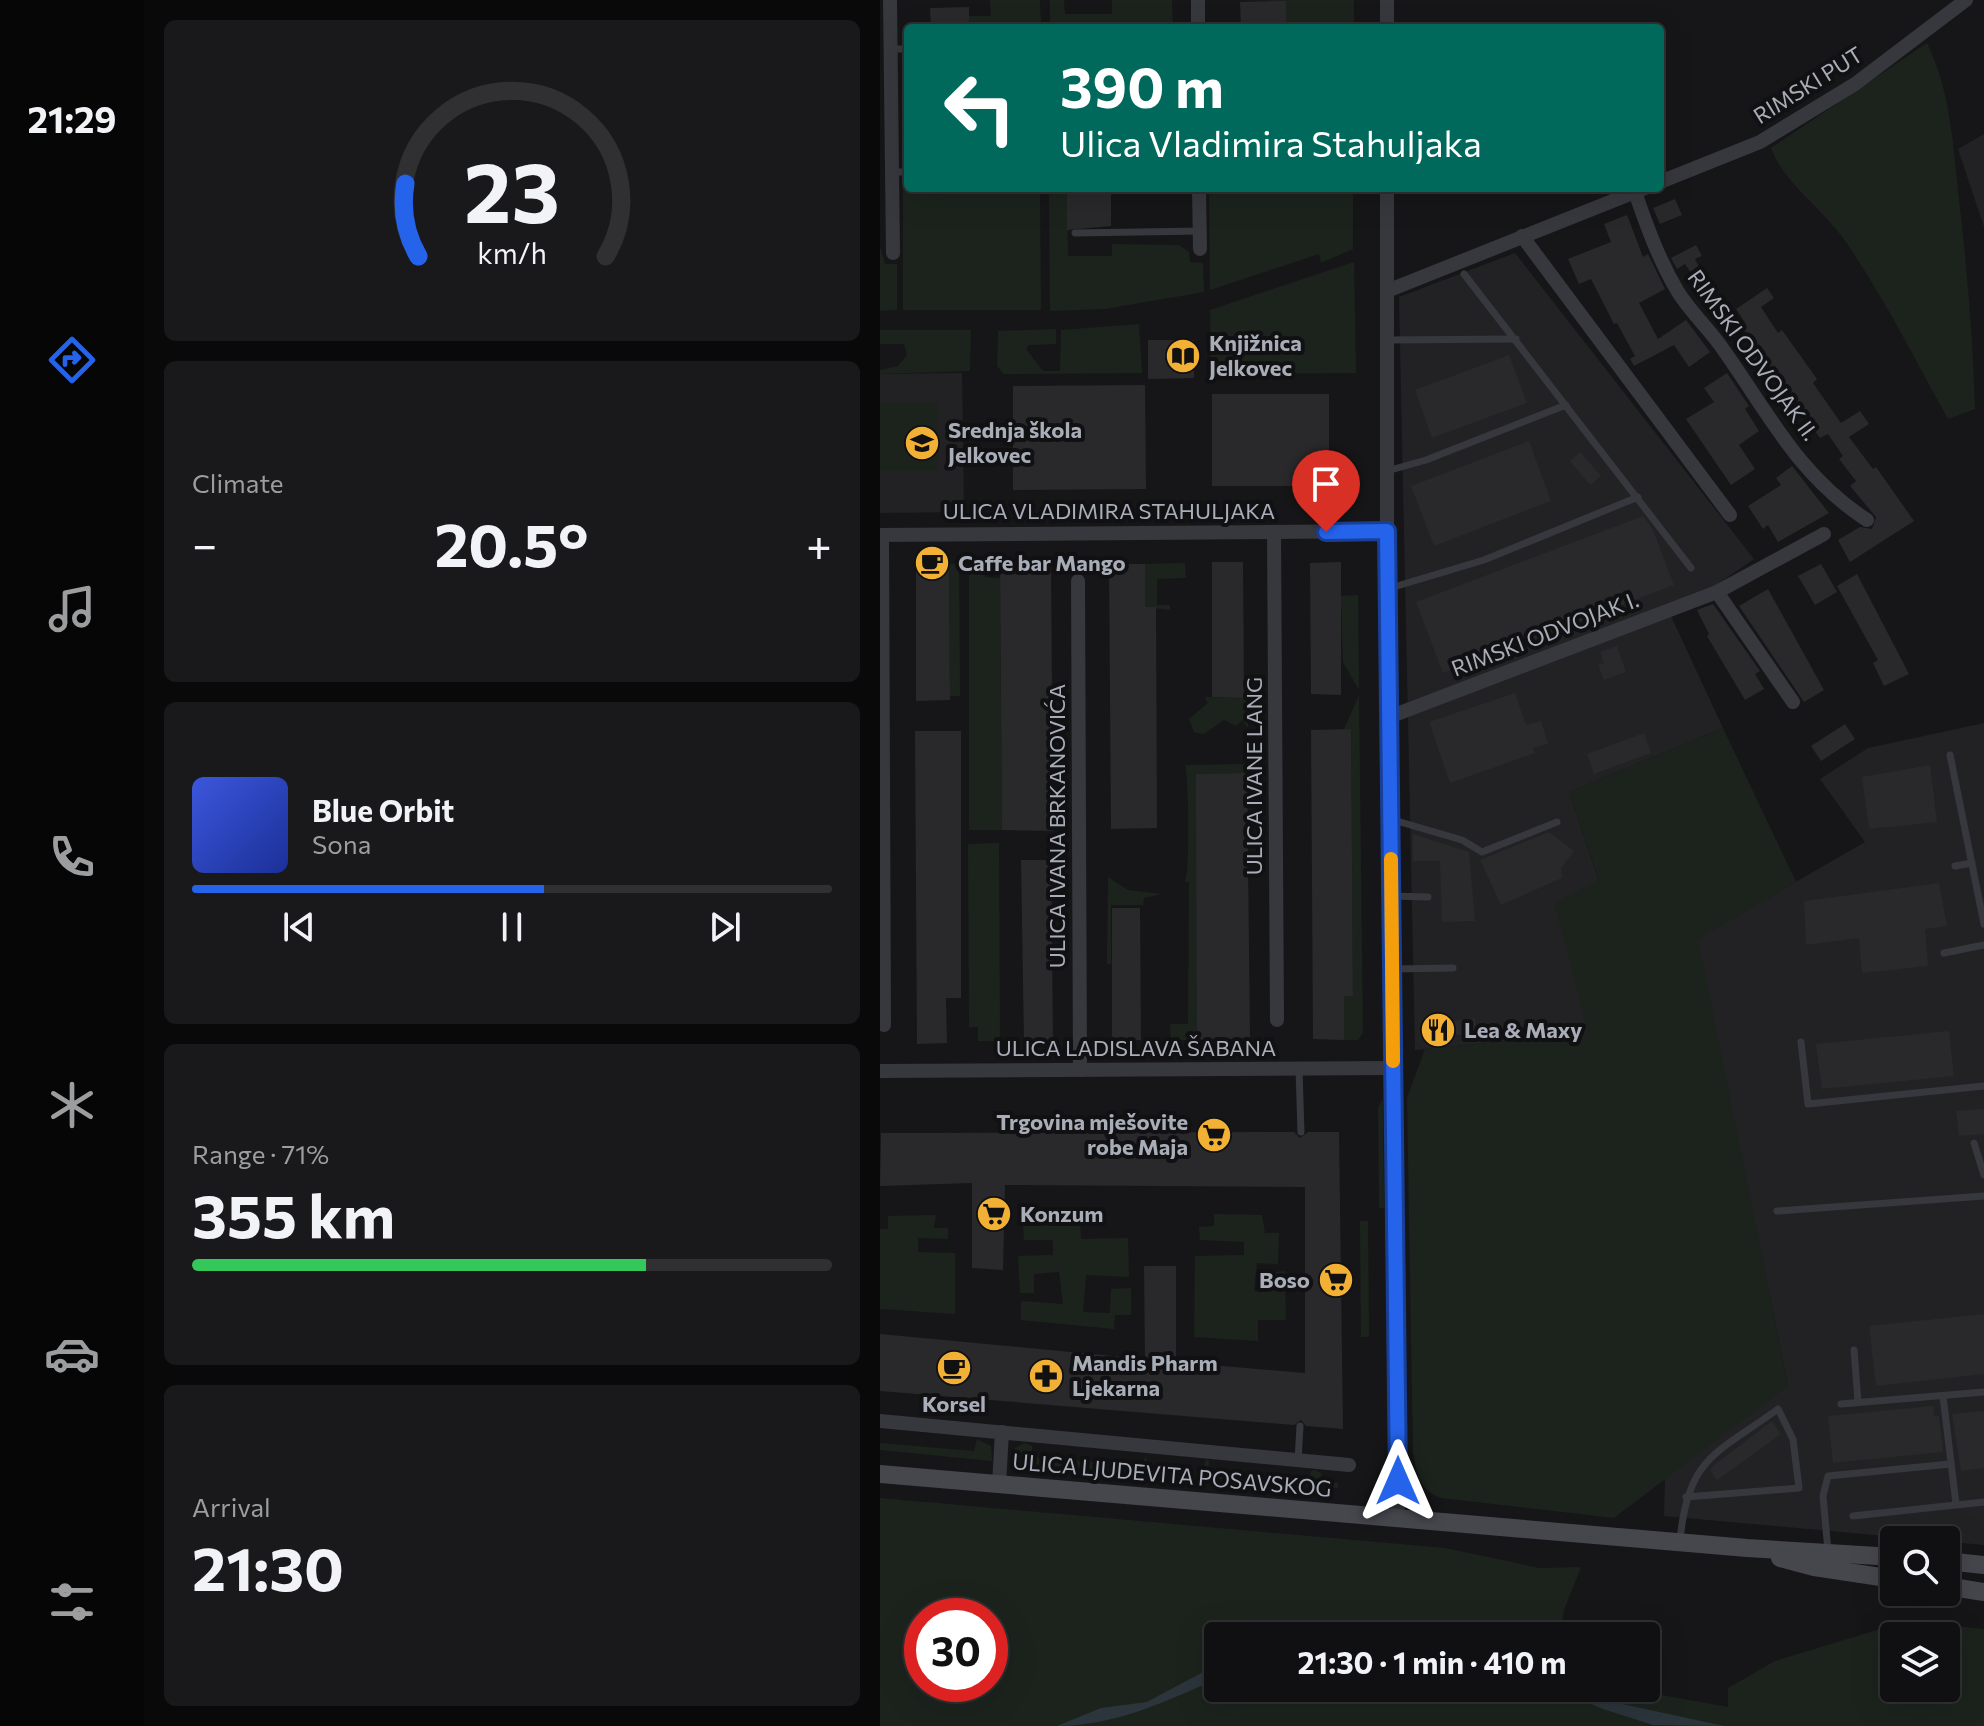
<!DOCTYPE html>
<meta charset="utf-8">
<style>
:root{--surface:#101012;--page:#19191b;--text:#f1f3f6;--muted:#9c9d9f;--line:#303032;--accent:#2563eb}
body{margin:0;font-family:Commissioner,sans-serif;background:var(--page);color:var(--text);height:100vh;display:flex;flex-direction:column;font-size:30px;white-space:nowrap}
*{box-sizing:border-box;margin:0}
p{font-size:26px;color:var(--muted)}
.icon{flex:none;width:44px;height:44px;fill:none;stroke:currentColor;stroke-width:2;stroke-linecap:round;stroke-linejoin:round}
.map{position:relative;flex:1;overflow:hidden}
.panel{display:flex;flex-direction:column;gap:20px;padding:20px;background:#09090a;width:736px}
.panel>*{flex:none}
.hud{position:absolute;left:24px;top:24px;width:760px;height:168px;border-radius:8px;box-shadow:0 8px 32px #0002,0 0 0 2px var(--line);background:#00695c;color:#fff;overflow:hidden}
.controls{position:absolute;left:1000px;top:1526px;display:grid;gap:16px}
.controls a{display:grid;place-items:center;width:80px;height:80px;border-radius:8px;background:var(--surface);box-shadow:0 8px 32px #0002,0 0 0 2px var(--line);font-size:40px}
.speed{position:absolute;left:24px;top:1598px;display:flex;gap:16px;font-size:40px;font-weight:700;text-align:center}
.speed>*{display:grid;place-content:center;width:104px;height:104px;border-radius:50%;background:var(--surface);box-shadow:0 8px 32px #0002,0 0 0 2px var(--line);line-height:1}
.speed .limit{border:12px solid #d22;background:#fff;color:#111}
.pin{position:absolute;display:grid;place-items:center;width:68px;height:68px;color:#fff;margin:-82px -34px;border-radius:50% 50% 50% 0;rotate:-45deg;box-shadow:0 0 8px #0007}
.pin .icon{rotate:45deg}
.me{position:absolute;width:88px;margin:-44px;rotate:0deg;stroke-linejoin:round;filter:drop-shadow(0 0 6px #0008)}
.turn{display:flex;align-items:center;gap:28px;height:168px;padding:0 24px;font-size:36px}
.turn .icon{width:104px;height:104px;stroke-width:2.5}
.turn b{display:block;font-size:56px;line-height:68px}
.big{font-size:60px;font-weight:700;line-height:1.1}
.panel .card{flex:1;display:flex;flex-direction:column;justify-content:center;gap:12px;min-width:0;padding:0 28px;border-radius:12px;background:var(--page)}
.panel .dial{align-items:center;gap:0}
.dial svg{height:208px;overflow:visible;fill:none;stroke:var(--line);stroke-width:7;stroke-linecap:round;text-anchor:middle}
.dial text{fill:var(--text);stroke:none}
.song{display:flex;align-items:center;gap:24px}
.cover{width:96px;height:96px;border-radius:12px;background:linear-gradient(135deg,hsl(230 70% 55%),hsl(230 70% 35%))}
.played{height:8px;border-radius:4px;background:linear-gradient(90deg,var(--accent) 55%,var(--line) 55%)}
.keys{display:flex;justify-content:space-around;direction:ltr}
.heat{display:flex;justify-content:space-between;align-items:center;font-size:44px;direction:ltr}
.charge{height:12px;border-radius:6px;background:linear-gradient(90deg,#34c759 71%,var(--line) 0)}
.trip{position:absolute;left:324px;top:1622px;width:456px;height:80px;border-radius:8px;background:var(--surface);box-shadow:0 8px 32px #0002,0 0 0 2px var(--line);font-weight:700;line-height:80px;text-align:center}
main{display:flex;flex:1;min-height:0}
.tabs{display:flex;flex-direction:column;width:144px;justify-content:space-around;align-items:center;background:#060607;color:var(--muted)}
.tabs .icon{width:56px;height:56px}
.tabs .on{color:var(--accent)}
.tabs b{font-size:36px;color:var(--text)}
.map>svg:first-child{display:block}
</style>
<main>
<nav class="tabs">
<b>21:29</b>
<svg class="icon on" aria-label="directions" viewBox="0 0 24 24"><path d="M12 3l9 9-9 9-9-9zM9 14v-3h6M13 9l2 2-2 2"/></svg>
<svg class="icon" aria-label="music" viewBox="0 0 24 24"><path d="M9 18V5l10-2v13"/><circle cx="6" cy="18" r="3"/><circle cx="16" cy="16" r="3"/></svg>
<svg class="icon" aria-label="phone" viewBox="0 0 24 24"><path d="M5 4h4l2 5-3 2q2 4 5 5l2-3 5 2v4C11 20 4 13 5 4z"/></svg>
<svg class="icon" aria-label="climate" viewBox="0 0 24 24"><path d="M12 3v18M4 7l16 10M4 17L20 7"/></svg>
<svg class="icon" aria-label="car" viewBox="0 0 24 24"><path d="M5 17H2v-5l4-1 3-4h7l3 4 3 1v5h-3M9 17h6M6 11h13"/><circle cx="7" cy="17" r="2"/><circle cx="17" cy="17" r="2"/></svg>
<svg class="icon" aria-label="filters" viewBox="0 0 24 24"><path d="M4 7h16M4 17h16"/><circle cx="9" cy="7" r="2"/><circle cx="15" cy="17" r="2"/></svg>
</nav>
<section class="panel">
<div class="card dial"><svg viewBox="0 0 100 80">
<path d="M14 69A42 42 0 1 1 86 69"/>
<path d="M14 69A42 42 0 0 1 9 41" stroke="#2563eb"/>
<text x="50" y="56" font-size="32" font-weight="700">23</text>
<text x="50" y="72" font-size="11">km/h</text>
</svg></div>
<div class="card"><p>Climate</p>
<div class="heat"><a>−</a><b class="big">20.5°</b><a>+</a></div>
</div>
<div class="card">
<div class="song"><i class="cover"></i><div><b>Blue Orbit</b><p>Sona</p></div></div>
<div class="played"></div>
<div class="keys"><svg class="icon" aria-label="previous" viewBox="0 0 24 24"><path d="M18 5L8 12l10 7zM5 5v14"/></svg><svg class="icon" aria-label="pause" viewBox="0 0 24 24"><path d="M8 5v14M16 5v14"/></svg><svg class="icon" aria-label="next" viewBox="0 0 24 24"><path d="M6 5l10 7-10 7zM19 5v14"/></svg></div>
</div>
<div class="card"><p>Range · 71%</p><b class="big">355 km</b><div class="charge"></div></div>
<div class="card"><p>Arrival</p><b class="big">21:30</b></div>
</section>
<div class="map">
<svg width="1104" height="1726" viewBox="0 0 1104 1726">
<rect width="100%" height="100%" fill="#161618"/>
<!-- built -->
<g fill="#222225">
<polygon points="1104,134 1104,227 1078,149"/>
<polygon points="635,253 874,559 791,616 843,728 689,792 719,881 675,904 709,1033 535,1050 519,297"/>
<polygon points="82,373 84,512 0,513 0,374"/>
<polygon points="1104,723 1104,1545 784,1516 785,1478 908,1385 817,939 985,842 940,779 988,748"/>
</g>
<!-- green -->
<g fill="#1c231d" fill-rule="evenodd">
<polygon points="110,0 160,0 161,24 146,28 89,28 89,16 111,16"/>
<polygon points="170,0 184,0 185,14 232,14 232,0 292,0 293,28 170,28"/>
<polygon points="360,0 474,0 474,28 407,28 406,1"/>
<path d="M1047,43C1071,93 1073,145 1079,199C1087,269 1093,338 1095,409L1068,419C1034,358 1003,295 963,238C942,208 903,182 891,148Z"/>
<polygon points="23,182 28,182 28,188 160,188 161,310 23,310"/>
<polygon points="169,188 187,188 188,256 232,256 232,244 299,245 309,252 310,262 323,263 324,292 225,309 170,311"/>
<polygon points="329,188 473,188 473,249 441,263 439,254 330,290"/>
<polygon points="0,247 5,264 17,264 17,310 0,311"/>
<polygon points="474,262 476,373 331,374 330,310"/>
<polygon points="259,324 262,373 124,374 117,366 118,331 176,329 176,344 149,345 146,349 163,371 180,371 181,330"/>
<polygon points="0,330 91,330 90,371 0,374 0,370 18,366 27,355 24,344 0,344"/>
<rect x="0" y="403" width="58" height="68"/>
<polygon points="305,563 306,578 277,579 277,605 290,605 290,610 265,607 265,564"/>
<polygon points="69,564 79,564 80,696 70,696"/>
<polygon points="89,564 104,564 105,577 120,578 122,830 89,830"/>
<polygon points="478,595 479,690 463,662 461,596"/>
<polygon points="479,695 483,1033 478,1040 464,1040 464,996 473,995 471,729 464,729"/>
<polygon points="325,697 368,698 368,728 362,720 356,726 344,720 324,734 314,732 309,719 328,703"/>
<path d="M843,728L916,882L818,939L908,1386L734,1518L561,1498C539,1490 537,1474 533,1453L527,1098L545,1049L709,1033L674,903L719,880L689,792Z"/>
<path d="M361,764L368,765V773L317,774V1040H291L290,1024H308L309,882H305C310,873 309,776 305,765Z"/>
<polygon points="119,843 120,1041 98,1041 98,1027 89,1027 88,844"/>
<polygon points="228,877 248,890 282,894 264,898 263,905 231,905 231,964 227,964"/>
<polygon points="503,1099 504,1208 499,1208 498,1107"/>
<polygon points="161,1214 200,1215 201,1239 248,1238 249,1277 206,1275 203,1312 230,1313 231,1289 251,1288 251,1315 235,1315 234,1329 141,1320 141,1301 183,1304 179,1272 154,1274 154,1293 140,1293 138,1256 173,1255 173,1240 144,1240 143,1226 159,1226"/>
<polygon points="334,1214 382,1215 385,1233 399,1233 398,1264 377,1263 374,1291 387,1292 389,1273 405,1271 406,1320 378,1320 378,1341 314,1337 315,1256 364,1255 364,1242 320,1240 319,1227 334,1226"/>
<polygon points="56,1215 54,1228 68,1228 68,1239 38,1238 38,1252 75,1253 75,1314 0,1309 0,1229 8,1229 8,1216"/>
<polygon points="480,1221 488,1221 489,1337 481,1337"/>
<polygon points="97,1439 111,1446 112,1461 0,1450 0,1443 94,1451"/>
<polygon points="145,1443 152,1446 152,1456 181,1463 182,1459 262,1467 266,1454 268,1474 130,1462 135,1448"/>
<polygon points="326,1460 329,1460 328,1472 430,1481 431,1471 435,1470 441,1473 443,1482 458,1483 458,1488 321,1477"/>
<path d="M0,1498L565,1548L660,1568L701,1567L684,1610L679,1636H338V1688H743L848,1707V1688L895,1661L1027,1621L1104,1629V1726H0ZM42,1616H110V1684H42ZM1014,1636H1066V1688H1014Z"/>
</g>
<!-- water -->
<g fill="#2c353c">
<polygon points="547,1621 570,1622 607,1636 538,1632 414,1636 436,1627"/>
<path d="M338,1664V1678C288,1701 234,1726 177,1726L221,1708L267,1702Z"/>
<polygon points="675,1688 703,1688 733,1702 844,1726 773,1725 723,1709"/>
</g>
<!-- building -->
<g fill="#29292c">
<polygon points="406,1 407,28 361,28 360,2"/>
<polygon points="89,7 89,28 51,28 50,8"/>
<polygon points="187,188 231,188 231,226 187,230"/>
<polygon points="795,199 802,215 780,224 773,208"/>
<polygon points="747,215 763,257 768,254 785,289 759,303 778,339 806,320 830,352 809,367 794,345 754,366 750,359 755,356 737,323 734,324 711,279 699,284 688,259 731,242 724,224"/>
<polygon points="816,245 822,256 815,259 826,282 820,286 805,264 797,269 791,258"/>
<polygon points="887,288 894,298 881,307 898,333 902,330 937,379 933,383 961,423 980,411 989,424 969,437 993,469 996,467 1034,521 970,562 958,540 980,527 992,529 996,517 970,486 976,481 959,459 963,456 948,434 940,438 884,361 876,367 869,356 877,350 862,327 866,324 856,309"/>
<polygon points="268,340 314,340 314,378 268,379"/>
<polygon points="629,355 647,403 552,438 535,390"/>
<polygon points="847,373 869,406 865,409 879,431 859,445 875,469 851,485 806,419 834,402 824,388"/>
<polygon points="265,385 266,489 133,490 133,386"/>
<rect x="332" y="394" width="117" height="92"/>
<polygon points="649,441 671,501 554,546 531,486"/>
<polygon points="700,452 721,476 710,485 690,461"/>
<polygon points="912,466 949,513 898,542 888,525 883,529 868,506 901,485 896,478"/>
<polygon points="763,516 772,528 794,585 563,673 536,602"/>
<polygon points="332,562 363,562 364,698 332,697"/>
<polygon points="461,562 461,695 431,694 430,563"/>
<polygon points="69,564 70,700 36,701 36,565"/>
<polygon points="171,564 173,831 122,830 120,565"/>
<polygon points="229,564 265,564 265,607 276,607 277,828 231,829"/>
<polygon points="941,564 957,592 935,605 918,576"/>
<polygon points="977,574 1029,674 1004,686 993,663 998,660 957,586"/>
<polygon points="888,589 944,690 924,702 859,606"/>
<polygon points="833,604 880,671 875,674 884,689 865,700 827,636 829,634 817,610"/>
<polygon points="737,646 746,672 724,680 718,665 724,663 720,652"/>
<polygon points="635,693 646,725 661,721 668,744 653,748 655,753 570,783 549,722"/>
<polygon points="965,724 975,739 941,761 931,746"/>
<polygon points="471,729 473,996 464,996 464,1040 433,1039 431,730"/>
<polygon points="35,731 81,731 81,998 66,998 67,1043 37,1044"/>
<polygon points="764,733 771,753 714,774 707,754"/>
<polygon points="1050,765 1057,822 989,829 982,777"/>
<polygon points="367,773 370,1038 317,1040 316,774"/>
<polygon points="669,832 694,851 681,868 682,878 621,905 600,860"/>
<polygon points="533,834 589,852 595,921 562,922 560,861 533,861"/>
<polygon points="141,860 171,860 173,1042 144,1042"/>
<polygon points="1059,883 1067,926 1045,929 1048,966 982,973 979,938 926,945 924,901"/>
<polygon points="232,908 260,908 261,1040 232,1041"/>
<polygon points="595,1018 596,1033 550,1038 549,1024"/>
<polygon points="1069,1031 1074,1076 942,1089 936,1044"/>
<polygon points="1104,1109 1104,1134 1079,1136 1076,1111"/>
<polygon points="414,1132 420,1138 428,1132 459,1132 463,1429 426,1426 421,1420 414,1425 0,1391 0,1334 265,1359 264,1266 296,1266 296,1362 425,1373 425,1187 125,1185 123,1270 92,1268 92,1183 0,1186 1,1133"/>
<polygon points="1104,1314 1104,1374 996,1386 989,1326"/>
<polygon points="1053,1406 1054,1416 1059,1416 1063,1452 953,1463 948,1416"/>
<polygon points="1104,1411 1104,1468 1081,1471 1072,1414"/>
<polygon points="892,1421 901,1434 837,1480 830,1470 834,1465"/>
</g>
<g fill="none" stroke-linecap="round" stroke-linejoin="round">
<!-- service -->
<g stroke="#37383d" stroke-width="7">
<polyline points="11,49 28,49"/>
<polyline points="12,172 28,172"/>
<polyline points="195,233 320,231"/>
<polyline points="584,274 811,568"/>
<polyline points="507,340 636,339"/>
<polyline points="507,471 546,460 686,405"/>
<polyline points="507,589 604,560 758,497"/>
<polyline points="1070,755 1104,924"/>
<polyline points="510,819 582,840 602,852 677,822"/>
<polyline points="1075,866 1092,863"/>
<polyline points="511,896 548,897"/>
<polyline points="1064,953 1104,945"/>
<polyline points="512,969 573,968"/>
<polyline points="921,1042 928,1104 1104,1086"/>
<polyline points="419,1070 421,1132"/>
<polyline points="1094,1143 1104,1175"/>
<polyline points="897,1211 1104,1196"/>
<polyline points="974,1350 978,1402"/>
<polyline points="1063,1396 1076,1504"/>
<polyline points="961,1404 1104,1392"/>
<polyline points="418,1460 420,1426"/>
<polyline points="973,1516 1104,1502"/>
<path d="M800,1540C808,1457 836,1454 898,1409L913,1439L919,1488L806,1497"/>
<polyline points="948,1551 943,1496 948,1476 1070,1464"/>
</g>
<!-- minor -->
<g stroke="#37383d" stroke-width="14">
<polyline points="10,0 13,253"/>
<polyline points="318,0 318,28"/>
<polyline points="507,0 507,28"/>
<polyline points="780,182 880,142 975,84 1086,0"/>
<polyline points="319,188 320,249"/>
<polyline points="507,188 507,558 518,1518"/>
<path d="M755,192C767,227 779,260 798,292C810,311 827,327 840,345C887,410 917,475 987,520"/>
<polyline points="642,236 850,515"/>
<polyline points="507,291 765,188"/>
<polyline points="394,532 397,1020"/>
<polyline points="0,535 507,531"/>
<polyline points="2,535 4,1025"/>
<polyline points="198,581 200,1070"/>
<polyline points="837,592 913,702"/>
<polyline points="509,717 837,592 944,534"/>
<polyline points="0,1071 513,1068"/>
<polyline points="0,1421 469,1465"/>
<polyline points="119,1485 122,1432"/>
</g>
<!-- secondary -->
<g stroke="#45474d" stroke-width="18">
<polyline points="0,1474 867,1548 1014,1557"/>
<polyline points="900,1558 934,1567 1014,1579"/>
<polyline points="1066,1561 1104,1565"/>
<polyline points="1066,1586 1104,1592"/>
</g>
</g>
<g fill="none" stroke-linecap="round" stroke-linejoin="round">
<!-- route casing -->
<g stroke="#184099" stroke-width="20">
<polyline id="route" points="446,532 507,531 518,1481"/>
</g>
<!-- route -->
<use href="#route" stroke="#2563eb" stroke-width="14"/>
<!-- slow -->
<polyline stroke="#f59e0b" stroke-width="14" points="511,859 513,1061"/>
</g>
<!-- icons -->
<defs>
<g id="library-disc" transform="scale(1.8)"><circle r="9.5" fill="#f2b134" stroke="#111113"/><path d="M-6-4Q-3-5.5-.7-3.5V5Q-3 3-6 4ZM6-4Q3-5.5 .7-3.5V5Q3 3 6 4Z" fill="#111"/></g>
<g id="school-disc" transform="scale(1.8)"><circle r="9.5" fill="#f2b134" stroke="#111113"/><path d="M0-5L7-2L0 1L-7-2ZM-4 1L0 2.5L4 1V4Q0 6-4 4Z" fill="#111"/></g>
<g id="cafe-disc" transform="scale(1.8)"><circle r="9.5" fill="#f2b134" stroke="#111113"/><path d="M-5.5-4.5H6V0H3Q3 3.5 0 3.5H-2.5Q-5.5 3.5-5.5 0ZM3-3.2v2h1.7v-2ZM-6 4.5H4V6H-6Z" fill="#111"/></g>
<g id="restaurant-disc" transform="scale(1.8)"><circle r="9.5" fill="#f2b134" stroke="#111113"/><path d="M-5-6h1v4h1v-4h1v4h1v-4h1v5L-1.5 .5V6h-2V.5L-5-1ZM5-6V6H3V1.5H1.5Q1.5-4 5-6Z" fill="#111"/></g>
<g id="supermarket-disc" transform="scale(1.8)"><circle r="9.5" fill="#f2b134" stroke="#111113"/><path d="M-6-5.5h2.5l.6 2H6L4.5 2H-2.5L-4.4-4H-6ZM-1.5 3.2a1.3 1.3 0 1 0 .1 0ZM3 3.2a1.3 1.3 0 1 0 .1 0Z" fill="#111"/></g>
<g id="pharmacy-disc" transform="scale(1.8)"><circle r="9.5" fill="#f2b134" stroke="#111113"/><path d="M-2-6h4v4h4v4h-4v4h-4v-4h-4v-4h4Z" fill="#111"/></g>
</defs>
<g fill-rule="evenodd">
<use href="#library-disc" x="303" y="356"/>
<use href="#school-disc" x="42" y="443"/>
<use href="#cafe-disc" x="52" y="563"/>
<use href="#restaurant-disc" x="558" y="1030"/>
<use href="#supermarket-disc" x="334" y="1135"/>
<use href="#supermarket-disc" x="114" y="1214"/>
<use href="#supermarket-disc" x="456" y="1280"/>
<use href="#cafe-disc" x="74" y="1368"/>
<use href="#pharmacy-disc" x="166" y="1376"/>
</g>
<g text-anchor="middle" stroke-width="8" stroke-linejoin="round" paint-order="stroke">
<!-- street labels -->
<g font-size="22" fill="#a8adb8" stroke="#111113">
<text transform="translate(928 85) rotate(-32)" y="8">RIMSKI PUT</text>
<text transform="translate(873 355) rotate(54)" y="8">RIMSKI ODVOJAK II.</text>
<text x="229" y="519">ULICA VLADIMIRA STAHULJAKA</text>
<text transform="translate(665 634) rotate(-21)" y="8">RIMSKI ODVOJAK I.</text>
<text transform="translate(374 776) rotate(-90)" y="8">ULICA IVANE LANG</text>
<text transform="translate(177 826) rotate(-90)" y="8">ULICA IVANA BRKANOVIĆA</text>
<text x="256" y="1056">ULICA LADISLAVA ŠABANA</text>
<text transform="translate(292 1475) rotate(5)" y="8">ULICA LJUDEVITA POSAVSKOG</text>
</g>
<!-- poi labels -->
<g font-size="22" font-weight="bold" fill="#a8adb8" stroke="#111113" text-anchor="start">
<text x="329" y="351">Knjižnica<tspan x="329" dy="25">Jelkovec</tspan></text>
<text x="68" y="438">Srednja škola<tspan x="68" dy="25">Jelkovec</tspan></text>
<text x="78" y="571">Caffe bar Mango</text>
<text x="584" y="1038">Lea &amp; Maxy</text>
<text x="308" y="1130" text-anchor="end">Trgovina mješovite<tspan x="308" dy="25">robe Maja</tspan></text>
<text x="140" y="1222">Konzum</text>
<text x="430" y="1288" text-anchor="end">Boso</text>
<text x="192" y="1371">Mandis Pharm<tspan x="192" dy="25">Ljekarna</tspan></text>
<text x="74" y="1412" text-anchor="middle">Korsel</text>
</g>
</g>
</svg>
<div class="controls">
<a><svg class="icon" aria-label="search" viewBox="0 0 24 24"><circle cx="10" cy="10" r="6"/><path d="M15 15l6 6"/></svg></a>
<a><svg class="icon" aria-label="layers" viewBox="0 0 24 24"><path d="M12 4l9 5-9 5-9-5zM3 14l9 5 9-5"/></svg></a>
</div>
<div class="speed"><div class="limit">30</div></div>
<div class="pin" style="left:446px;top:532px;background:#d93025"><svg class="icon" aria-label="arrive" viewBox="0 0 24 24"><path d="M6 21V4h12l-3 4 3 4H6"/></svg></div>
<svg class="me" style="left:518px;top:1481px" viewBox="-20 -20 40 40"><path d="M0-17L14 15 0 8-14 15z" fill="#2563eb" stroke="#fff" stroke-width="4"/></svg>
<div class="trip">21:30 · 1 min · 410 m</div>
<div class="hud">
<div class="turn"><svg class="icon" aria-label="left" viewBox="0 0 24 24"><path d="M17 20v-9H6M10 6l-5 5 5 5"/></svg><div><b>390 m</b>Ulica Vladimira Stahuljaka</div></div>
</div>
</div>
</main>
